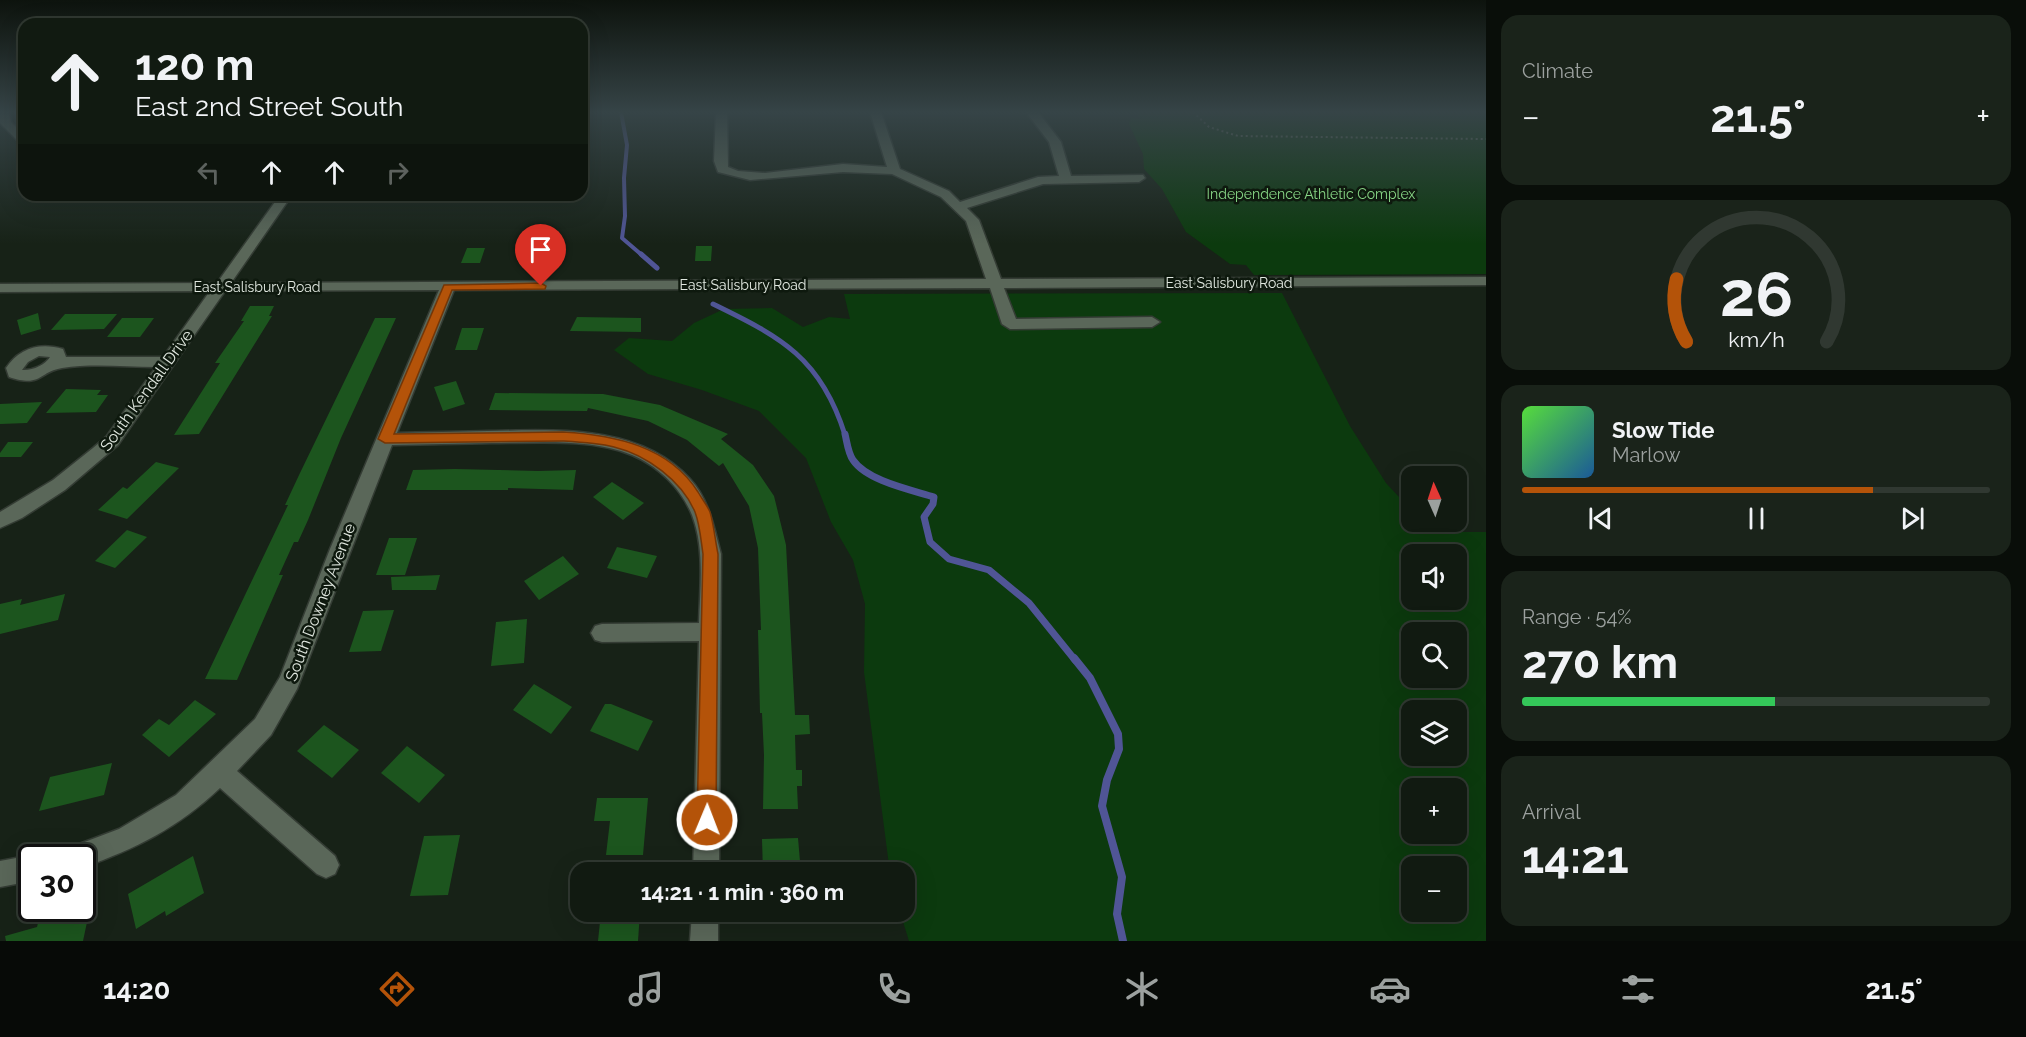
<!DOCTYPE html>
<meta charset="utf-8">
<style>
:root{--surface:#111a11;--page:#1a231a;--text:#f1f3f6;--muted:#9ca19f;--line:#303831;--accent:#b45309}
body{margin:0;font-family:Raleway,sans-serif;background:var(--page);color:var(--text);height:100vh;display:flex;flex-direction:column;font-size:22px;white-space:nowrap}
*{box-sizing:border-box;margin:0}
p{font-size:20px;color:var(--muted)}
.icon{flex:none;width:33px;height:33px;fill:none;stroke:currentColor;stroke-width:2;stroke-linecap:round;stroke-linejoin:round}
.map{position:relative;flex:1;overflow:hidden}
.details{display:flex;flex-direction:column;gap:15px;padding:15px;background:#090e09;width:540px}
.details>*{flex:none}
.top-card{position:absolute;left:18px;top:18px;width:570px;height:183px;border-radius:18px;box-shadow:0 6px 24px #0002,0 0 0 2px var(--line);background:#111a11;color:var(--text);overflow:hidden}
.needle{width:39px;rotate:357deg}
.tools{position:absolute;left:1401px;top:466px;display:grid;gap:12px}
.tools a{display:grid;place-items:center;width:66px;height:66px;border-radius:12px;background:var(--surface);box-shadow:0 6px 24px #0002,0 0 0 2px var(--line);font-size:30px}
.speed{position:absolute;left:18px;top:844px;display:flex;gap:12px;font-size:30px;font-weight:700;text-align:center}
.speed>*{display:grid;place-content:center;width:78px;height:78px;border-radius:50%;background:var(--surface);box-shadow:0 6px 24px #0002,0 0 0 2px var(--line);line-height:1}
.speed .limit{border:3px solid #111;border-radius:9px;background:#fff;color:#111}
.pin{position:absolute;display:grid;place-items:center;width:51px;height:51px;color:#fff;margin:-62px -26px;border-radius:50% 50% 50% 0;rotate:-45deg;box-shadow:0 0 6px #0007}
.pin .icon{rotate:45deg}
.me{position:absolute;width:66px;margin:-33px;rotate:1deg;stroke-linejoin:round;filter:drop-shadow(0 0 4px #0008)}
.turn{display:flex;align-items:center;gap:21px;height:126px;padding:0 18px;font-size:27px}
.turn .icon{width:78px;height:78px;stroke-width:2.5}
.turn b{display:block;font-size:42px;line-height:51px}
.lanes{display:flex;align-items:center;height:57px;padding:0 18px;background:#0003;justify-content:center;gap:30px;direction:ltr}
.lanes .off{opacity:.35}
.big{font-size:45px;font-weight:700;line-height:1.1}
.details .card{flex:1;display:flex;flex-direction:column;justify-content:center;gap:9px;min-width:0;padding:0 21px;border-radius:18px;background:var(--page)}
.details .dial{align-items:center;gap:0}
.dial svg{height:156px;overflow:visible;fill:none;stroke:var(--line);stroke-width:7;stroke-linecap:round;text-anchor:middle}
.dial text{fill:var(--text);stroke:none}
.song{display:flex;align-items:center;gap:18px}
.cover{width:72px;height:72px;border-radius:9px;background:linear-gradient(135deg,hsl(110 70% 55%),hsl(210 70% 35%))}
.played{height:6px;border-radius:3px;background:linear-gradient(90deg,var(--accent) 75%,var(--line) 75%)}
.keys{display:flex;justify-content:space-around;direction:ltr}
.heat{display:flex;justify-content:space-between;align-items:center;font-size:33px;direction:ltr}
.charge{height:9px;border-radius:4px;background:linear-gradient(90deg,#34c759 54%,var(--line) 0)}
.trip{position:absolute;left:570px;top:862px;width:345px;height:60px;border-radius:18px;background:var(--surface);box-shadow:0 6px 24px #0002,0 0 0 2px var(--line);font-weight:700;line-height:60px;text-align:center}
.dock{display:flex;height:96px;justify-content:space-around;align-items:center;background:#070a07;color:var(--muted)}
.dock .icon{width:42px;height:42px}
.dock .active{color:var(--accent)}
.dock b{font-size:27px;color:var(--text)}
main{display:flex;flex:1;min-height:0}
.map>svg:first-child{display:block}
</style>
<main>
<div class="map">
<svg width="1486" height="941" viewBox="0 0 1486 941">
<rect width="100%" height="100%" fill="#172217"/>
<!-- green -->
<g fill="#0c3a0e" fill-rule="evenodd">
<polygon points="1136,112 1486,112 1486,274 1254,275 1246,265 1230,264 1186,232 1162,189 1144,169 1143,154 1129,124 1131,118 1141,119"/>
<path d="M1282,293L1350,426L1386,483L1411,510L1412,522H1423L1427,525L1461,532H1486V941H909L900,912H904V873H890L864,672L865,604L853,560L831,522L806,458L759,411L702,390L648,374L614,350L629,338L672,341L694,323L724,309L772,308L803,327L829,317L850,319L844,294ZM1412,555H1456V600H1412ZM1412,633H1456V678H1412ZM1412,711H1456V756H1412ZM1412,789H1456V834H1412ZM1412,867H1456V912H1412Z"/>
</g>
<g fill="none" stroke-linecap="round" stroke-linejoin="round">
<!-- stream-far3 -->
<polyline stroke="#505596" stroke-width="4" points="621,112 627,145 624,178 625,216 622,238 643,256"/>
<!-- stream-far2 -->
<g stroke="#505596" stroke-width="5">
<polyline points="641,254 657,268"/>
<path d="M713,304C781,337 821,358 845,435"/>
</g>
<!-- stream-far1 -->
<path stroke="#505596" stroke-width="7" d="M845,434C847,442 848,453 853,460C867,481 912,490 934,497L933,504L924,517L930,542L949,559L989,570L1029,603L1075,660"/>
<!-- stream -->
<polyline stroke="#505596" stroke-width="8" points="1074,658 1090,678 1118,734 1119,749 1107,780 1102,806 1122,877 1117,914 1123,941"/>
</g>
<!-- building -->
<g fill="#1c551e">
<polygon points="696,246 712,246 711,261 695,261"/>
<polygon points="467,248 485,248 480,263 461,263"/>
<polygon points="250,306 274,306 269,316 272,316 199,434 174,435 220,363 215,363 244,321 241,321"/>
<polygon points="38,313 41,329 21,335 17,320"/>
<polygon points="65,314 117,314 104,329 51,330"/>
<polygon points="577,317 641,318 641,332 570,331"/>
<polygon points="122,318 154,318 140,337 107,337"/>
<polygon points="375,318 396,318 341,438 308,520 298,542 294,542 279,575 283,575 237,680 205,679 288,505 285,505 300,473"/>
<polygon points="462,328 484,328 477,350 455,350"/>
<polygon points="456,381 465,404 443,411 434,387"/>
<polygon points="66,389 101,390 97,395 108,395 96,412 46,413"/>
<polygon points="495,393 603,394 660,405 728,434 721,439 753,465 774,496 786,545 795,715 809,715 810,734 795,735 796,770 802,770 802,786 797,786 798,809 763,809 764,755 762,713 760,713 758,630 761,630 758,548 749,506 723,463 719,466 687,440 648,421 588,408 587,411 489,410"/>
<polygon points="42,402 27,423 0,424 0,404"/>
<polygon points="8,442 33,442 21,457 0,457 0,453"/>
<polygon points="156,462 179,468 127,519 98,510 123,487 127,489"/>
<polygon points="455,469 538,471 576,470 573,490 508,488 508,490 406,490 413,470"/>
<polygon points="612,482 644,503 623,520 593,497"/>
<polygon points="127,530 147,537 115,568 95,561"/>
<polygon points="389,538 417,538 405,575 376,575"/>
<polygon points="617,547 657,556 647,578 607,568"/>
<polygon points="563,556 579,574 539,600 524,581"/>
<polygon points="440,575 436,590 392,590 391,577"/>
<polygon points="65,594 58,620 0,634 0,604 22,599 20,605"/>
<polygon points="394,610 381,651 349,652 363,611"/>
<polygon points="527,619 524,663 491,666 496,622"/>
<polygon points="534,684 572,707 551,734 513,710"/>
<polygon points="195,700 216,714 169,757 142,735 159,719 169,725"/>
<polygon points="605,704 611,704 653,721 638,751 590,731"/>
<polygon points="324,725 359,750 332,778 297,751"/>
<polygon points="407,746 445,775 419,803 381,773"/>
<polygon points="112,763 104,795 39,811 50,777"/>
<polygon points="597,798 648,798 643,855 606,855 610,821 594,821"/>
<polygon points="460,835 448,895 410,896 424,836"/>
<polygon points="798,838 801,873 763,873 762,839"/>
<polygon points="193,856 204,893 166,916 165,911 136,929 128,894"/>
<polygon points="90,908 83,941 6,941 5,936 37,927 38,923"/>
<polygon points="601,912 640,912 638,941 598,941"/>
</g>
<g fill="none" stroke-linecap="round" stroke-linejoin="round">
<!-- minor casing -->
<g stroke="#343c34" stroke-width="3">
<g id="minor">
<polygon points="0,112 9,112 11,122 24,135 24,144 20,143 0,123"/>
<path d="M716,112H727L728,167L738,171L765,173L843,164L887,167L870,112H881L900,169L949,191L960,202L1038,177L1059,176L1049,142L1026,112H1038L1061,142L1071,176L1143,175L1145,178L1139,182L1043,184L967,208L979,220L1001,279L1486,277V285L1004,288L1016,319L1152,317L1160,322L1152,327L1010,329L1002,324L990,288L454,290L397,433C427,432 458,432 488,431C556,430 640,424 690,479C709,499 714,528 721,554L719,873H693L699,641L602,642L595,640L591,633L595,626L602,624L699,623C700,587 705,549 692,515C681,488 658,466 632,455C590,438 537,443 492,443C458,444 425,444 392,445L297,689L271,735L237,771L335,856L339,865L335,874L326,878L317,874L220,788C178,828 137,848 82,868V858H62L66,849L119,829L176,795L255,719L280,677L330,549L439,290L225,291L118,445L65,490L22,518L0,528V512L53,480L93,448L106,437L156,367C125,367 93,363 62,368C38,372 42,388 9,377L6,368C19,348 40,342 63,349L66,357H163L210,291L0,292V284L217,283L280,195H292L231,283L986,279L966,221L941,197L892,174L843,172L750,180L718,172L714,161ZM39,356L50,357C45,365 32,371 22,370L28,362Z"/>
<polygon points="32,855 39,858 32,858 32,881 0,887 0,861"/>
<polygon points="692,912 718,912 718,941 690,941"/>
</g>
</g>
<!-- path -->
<polyline stroke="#717a71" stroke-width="2" stroke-dasharray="2 3" stroke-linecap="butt" points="1193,112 1209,127 1238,136 1486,139"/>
<!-- minor -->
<use href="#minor" fill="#5a6759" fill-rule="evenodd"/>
</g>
<!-- sky -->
<linearGradient id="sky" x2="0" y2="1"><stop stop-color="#0d130d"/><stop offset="0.46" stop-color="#364447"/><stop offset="1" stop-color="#364447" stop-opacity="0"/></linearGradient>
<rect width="1486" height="244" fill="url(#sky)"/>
<!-- route -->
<path fill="#b45309" stroke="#753606" stroke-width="1.5" d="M541,283L546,286L545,289L452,290L394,434L563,432C614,435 669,446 698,492C702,499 707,505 710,512C714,525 715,540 718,554L716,820L713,827L707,830L700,827L697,820L703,554C701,541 700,525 695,512C682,481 647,455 614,447C598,443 580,442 563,441L385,443L378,439L444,285Z"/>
<g text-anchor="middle" stroke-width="5" stroke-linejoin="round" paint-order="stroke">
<!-- far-park labels -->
<g font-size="14" fill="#87d585" stroke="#0e190e">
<text x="1311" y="199">Independence Athletic Complex</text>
</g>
<!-- far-street labels -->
<g font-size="14" fill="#e1e8e0" stroke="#0e190e">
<text x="1229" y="288">East Salisbury Road</text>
<text x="743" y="290">East Salisbury Road</text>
<text x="257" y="292">East Salisbury Road</text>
</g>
<!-- street labels -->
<g font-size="16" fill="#e1e8e0" stroke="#0e190e">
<text transform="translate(146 390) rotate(-54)" y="6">South Kendall Drive</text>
<text transform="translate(320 602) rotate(-69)" y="6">South Downey Avenue</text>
</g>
</g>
</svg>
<div class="tools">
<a><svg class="needle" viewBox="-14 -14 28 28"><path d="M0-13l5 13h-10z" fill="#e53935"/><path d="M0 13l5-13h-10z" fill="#9ca19f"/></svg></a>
<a><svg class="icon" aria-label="sound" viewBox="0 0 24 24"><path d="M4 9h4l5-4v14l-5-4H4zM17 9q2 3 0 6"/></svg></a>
<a><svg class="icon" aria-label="search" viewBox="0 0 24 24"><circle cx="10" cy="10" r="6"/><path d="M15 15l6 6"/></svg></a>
<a><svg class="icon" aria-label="layers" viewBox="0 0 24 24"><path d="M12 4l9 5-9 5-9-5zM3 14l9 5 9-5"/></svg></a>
<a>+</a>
<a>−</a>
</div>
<div class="speed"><div class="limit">30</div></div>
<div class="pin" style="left:541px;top:286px;background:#d93025"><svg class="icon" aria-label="arrive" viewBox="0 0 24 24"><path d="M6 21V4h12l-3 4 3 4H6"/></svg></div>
<svg class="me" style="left:707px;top:820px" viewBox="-20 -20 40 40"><circle r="17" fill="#b45309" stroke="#fff" stroke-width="3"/><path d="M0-11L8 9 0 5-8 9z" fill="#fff"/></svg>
<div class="trip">14:21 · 1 min · 360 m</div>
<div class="top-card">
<div class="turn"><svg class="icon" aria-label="ahead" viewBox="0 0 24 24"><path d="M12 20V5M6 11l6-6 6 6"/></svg><div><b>120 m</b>East 2nd Street South</div></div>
<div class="lanes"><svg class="icon off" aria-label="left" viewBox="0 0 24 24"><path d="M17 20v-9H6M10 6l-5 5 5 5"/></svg><svg class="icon" aria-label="ahead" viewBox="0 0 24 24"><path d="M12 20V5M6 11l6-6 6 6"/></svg><svg class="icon" aria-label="ahead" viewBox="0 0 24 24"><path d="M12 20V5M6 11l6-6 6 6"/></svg><svg class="icon off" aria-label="right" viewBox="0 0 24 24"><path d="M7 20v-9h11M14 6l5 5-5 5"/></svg></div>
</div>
</div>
<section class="details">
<div class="card"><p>Climate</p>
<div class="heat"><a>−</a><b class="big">21.5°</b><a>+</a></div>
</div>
<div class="card dial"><svg viewBox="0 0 100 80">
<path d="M14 69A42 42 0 1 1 86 69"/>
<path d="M14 69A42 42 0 0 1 9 37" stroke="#b45309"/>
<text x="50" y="56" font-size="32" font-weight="700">26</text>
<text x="50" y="72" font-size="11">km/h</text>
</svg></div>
<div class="card">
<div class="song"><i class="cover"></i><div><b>Slow Tide</b><p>Marlow</p></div></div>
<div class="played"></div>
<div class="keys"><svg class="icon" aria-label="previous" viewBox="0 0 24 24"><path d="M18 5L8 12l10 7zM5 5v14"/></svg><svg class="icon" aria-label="pause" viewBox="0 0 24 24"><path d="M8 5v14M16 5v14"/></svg><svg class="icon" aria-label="next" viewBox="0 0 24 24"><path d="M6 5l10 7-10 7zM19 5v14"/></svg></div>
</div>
<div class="card"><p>Range · 54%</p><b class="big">270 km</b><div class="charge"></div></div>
<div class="card"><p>Arrival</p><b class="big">14:21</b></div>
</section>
</main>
<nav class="dock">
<b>14:20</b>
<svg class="icon active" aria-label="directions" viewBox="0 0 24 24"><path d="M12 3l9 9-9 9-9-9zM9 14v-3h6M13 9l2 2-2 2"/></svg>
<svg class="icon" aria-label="music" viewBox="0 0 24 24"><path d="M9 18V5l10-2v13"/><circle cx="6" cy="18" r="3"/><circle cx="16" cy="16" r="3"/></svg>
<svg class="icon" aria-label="phone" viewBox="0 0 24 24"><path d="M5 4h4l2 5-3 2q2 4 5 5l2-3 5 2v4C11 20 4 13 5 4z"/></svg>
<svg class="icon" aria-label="climate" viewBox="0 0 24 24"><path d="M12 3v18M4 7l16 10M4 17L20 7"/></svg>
<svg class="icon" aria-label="car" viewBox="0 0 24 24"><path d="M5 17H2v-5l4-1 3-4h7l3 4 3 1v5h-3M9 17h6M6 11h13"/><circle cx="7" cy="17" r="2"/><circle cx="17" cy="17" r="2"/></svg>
<svg class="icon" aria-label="filters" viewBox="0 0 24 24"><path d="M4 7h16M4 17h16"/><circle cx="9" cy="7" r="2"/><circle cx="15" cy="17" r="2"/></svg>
<b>21.5°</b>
</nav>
